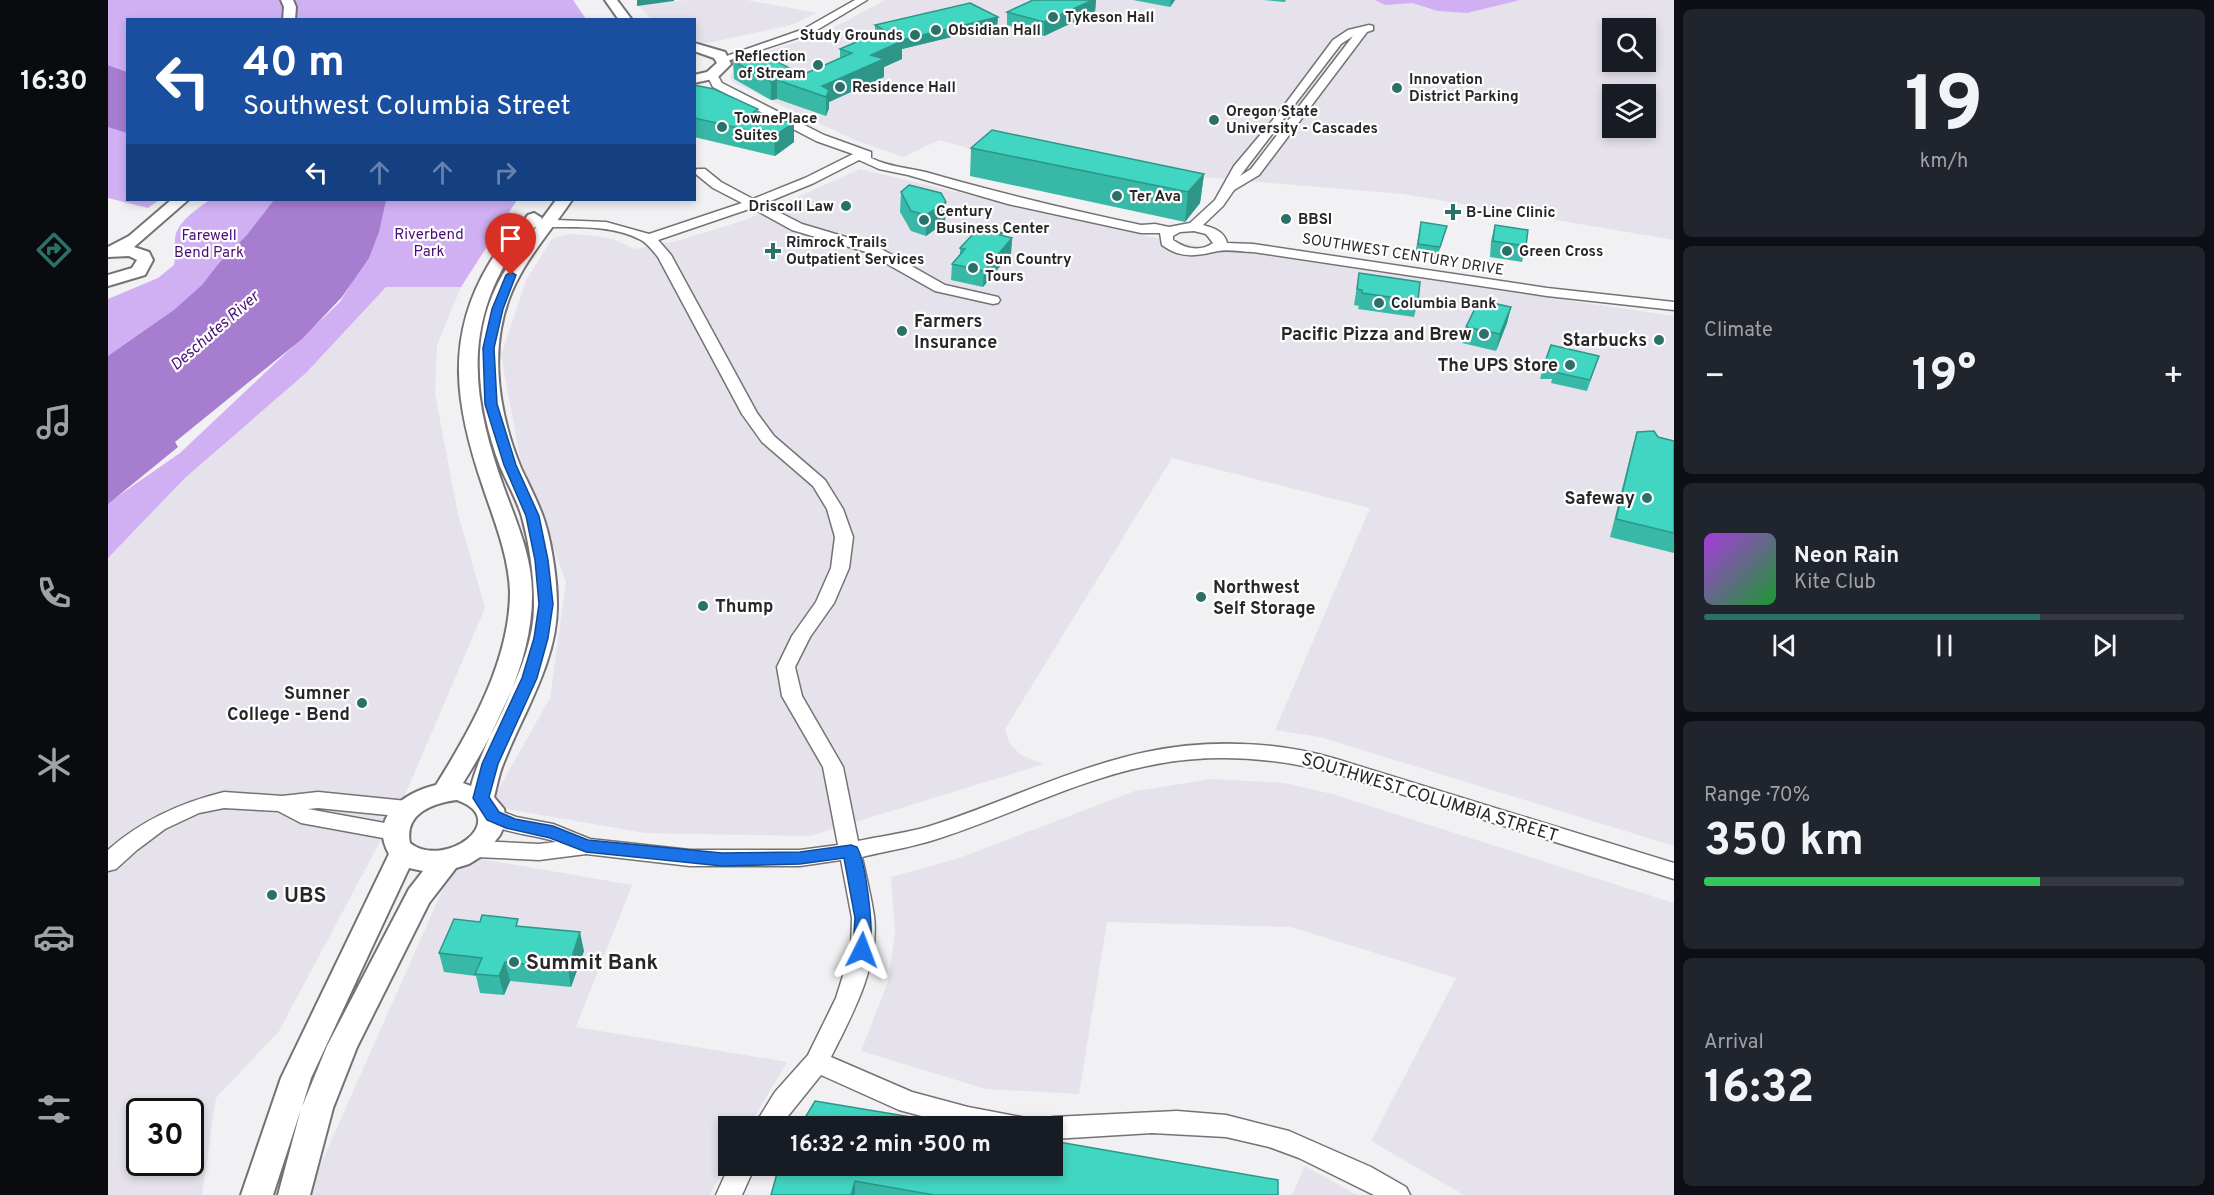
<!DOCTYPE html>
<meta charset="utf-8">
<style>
:root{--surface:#171b24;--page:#20242c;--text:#f1f3f6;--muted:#9ea1a6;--line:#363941;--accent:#2b7167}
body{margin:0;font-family:Overpass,sans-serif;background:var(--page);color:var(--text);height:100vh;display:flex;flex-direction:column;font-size:22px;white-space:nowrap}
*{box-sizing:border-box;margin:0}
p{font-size:20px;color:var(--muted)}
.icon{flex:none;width:33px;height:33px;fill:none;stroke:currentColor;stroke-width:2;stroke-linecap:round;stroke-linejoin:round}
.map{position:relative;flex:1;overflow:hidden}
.panel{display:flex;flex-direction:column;gap:9px;padding:9px;background:#0d0f14;width:540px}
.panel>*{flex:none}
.top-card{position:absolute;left:18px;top:18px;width:570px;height:183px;border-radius:0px;box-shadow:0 3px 9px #0003;background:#1a4fa0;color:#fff;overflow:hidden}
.buttons{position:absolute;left:1494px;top:18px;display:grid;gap:12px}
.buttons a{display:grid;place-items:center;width:54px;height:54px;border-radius:0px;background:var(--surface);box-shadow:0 3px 9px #0003;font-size:30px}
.speed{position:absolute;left:18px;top:1098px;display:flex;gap:12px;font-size:30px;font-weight:700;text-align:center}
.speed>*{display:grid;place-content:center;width:78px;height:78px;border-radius:50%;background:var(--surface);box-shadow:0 3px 9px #0003;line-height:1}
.speed .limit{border:3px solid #111;border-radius:9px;background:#fff;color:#111}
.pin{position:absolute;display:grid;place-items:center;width:51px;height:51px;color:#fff;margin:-62px -26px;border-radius:50% 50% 50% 0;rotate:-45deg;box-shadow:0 0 6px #0007}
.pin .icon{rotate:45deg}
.me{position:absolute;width:66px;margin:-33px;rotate:3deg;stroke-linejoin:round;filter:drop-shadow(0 0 4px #0008)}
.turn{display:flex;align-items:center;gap:21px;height:126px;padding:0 18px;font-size:27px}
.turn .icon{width:78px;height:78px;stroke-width:2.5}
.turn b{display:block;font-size:42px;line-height:51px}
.lanes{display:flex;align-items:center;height:57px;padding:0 18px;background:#0003;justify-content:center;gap:30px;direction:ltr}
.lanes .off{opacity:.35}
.big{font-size:45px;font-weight:700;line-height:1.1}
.panel .card{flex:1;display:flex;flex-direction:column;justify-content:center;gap:9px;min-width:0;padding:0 21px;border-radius:9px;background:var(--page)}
.panel .dial{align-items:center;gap:0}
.dial b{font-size:78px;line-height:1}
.song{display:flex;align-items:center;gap:18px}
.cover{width:72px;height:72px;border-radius:9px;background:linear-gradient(135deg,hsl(280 70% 55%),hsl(130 70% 35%))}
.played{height:6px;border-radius:3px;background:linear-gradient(90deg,var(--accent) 70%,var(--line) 70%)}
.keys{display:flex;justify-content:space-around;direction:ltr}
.heat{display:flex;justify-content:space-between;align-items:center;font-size:33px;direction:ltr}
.charge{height:9px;border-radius:4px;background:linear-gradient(90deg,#34c759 70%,var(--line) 0)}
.trip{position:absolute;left:610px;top:1116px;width:345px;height:60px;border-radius:0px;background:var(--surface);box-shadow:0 3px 9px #0003;font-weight:700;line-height:60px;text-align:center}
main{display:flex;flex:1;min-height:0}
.tabs{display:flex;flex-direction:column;width:108px;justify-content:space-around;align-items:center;background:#090b0e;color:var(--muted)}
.tabs .icon{width:42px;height:42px}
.tabs .active{color:var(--accent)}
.tabs b{font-size:27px;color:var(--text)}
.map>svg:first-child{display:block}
</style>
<main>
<nav class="tabs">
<b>16:30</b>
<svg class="icon active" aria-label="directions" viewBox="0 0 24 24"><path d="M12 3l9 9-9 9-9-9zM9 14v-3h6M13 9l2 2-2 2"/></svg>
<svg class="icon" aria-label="music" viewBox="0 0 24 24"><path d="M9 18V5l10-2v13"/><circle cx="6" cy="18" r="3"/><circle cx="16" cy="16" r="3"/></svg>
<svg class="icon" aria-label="phone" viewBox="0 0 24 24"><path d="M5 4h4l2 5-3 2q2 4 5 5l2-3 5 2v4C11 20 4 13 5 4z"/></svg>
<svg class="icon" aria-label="climate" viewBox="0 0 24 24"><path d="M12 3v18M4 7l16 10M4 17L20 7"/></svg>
<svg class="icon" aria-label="car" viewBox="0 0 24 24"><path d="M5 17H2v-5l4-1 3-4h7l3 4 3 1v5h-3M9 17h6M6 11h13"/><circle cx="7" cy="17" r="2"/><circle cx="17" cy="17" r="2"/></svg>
<svg class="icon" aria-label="filters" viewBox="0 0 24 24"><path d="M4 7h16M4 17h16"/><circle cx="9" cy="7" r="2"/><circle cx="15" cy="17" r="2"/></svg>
</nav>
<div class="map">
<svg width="1566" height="1195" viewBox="0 0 1566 1195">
<rect width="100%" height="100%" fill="#f1f0f3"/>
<!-- built -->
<g fill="#e6e2ec" fill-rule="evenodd">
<polygon points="579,0 639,0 709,13 683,25 600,43 587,43 586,20 543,19 530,5"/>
<path d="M777,0H1566V240L1295,194L935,164L888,156L831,140L796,157L747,140L624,82L622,76L628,67L640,57L714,34ZM1504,28H1538V62H1504ZM1504,94H1538V128H1504Z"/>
<polygon points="752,169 974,222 1072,243 1566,316 1566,846 1212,737 1167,730 1262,508 1064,458 897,729 901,743 913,755 936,764 702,836 537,833 381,806 442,698 458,582 412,458 393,355 418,280 443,240 449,237 462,234 488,236 505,239 527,249 569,241 637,220"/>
<path d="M278,287H353L329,345L327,394L350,514L377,608L297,795L171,1031L108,1098L94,1195H0V558L77,478L198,373ZM32,1112H82V1162H32Z"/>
<polygon points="1104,779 1176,783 1224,794 1566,903 1566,1195 1356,1195 1263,1141 1348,978 1183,927 999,922 971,1094 878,1089 753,1051 780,982 787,933 783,877 851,858 1027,791"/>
<polygon points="350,855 524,885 468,1027 679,1062 641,1126 621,1126 621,1161 601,1195 199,1195"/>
<polygon points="1197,1166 1249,1195 1184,1195"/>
</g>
<!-- green -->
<g fill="#d0b0f3">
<polygon points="0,0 465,0 478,19 20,20 19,72 0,65"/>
<polygon points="1267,0 1412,0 1359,13 1330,11 1304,3 1277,5"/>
<polygon points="0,113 19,117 20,200 51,200 40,208 0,198"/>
<path d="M102,200H188L0,378V299L50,278L66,265C68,256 66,249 67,240C67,223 90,208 102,200Z"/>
<polygon points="257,200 409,200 353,287 278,287 198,373 77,478 0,558 0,503 72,453 232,302 249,274"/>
</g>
<!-- water -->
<g fill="#a67dcf">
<polygon points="0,65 19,72 19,133 0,127"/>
<polygon points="166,200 278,200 271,232 261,258 234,297 194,339 67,442 70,447 0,504 0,356 66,310 94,285 112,262 139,235"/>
</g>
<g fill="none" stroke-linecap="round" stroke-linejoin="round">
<!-- minor casing -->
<g stroke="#747275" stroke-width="3">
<g id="minor">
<polygon points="747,0 759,0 704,33 619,61 615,62 610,59 696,29"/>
<path d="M1261,25L1265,26V30L1259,32L1151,175L1126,190L1115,206L1095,225C1106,228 1117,232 1119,243L1145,244L1439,288L1566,302V310L1439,296L1145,252C1134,252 1121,249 1110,251C1089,256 1073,259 1054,245L1052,233H1033L900,204L800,175L771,169L751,160L706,183L655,204L694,224L768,246L837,285L890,297L892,300L890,303L885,304L827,291L758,252L684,230L644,208L550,240L563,255L649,413L666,436L717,480L735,509L745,537L741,568L726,603L702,637L687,667L694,696L735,767L750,841C774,836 799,833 822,826C894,803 963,768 1038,752C1099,739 1169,741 1228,759L1566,863V879L1219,771C1161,757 1098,753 1039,766C966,781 899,817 829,839C805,847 778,851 754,857C758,876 763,896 766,916C772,965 744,1015 723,1057L804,1092L860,1107L918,1118L921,1126H851L791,1110L713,1075L672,1126H646L667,1092L700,1055L728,998L743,950L744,918L733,860L692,866H582L478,854L431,860L368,857L360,855L357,849L360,843L368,841L431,844L448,842C429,834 385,834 375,816L378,811L385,808L408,817L445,824L482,839L582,850H692L730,845L715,767L674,696L669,667L684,636L708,602L723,568L727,537L719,509L705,486L654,442L634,414L550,257C545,251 540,244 533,240C502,223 459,228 424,227L418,223L424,219L498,222L541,234L634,203L605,188L589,175L587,172L589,169H597L613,182L645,199L697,178L745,154L708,141L605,87L599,75L604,72L608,73L614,83L716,135L763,152V158C781,167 802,168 821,173C891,193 962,210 1033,225L1047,224L1061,227L1082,223L1107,200L1126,166L1169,115L1225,40L1240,30ZM1245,36L1143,169L1132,176L1233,44ZM1086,231L1098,234L1105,243C1092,252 1078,249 1065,240V236L1072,232Z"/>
<path d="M116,792L174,796L210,792L299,801L306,804L309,809L306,814L299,817L210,808L200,809L293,826L297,832L293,838L286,840L193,823L170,811L116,808L91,813L57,829L29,850L8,869L0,871V850C34,820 72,803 116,792Z"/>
<polygon points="1069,1111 1118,1115 1181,1131 1263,1167 1298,1187 1302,1195 1266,1195 1191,1158 1161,1147 1118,1137 1044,1133 945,1139 945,1126 933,1126 936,1120 945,1117"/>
<polygon points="621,1166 647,1166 634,1195 608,1195"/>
</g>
</g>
<!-- major casing -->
<g stroke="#747275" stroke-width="4">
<g id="major">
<polygon points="173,0 185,0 188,7 187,20 175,20 176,7"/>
<polygon points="497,0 509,0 524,20 511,20"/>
<polygon points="586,43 617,52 623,64 609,78 586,83 586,75 599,72 609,63 606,58 586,51"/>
<polygon points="63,200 80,200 26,247 41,252 45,260 37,275 0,286 0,275 24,268 29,260 21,256 0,257 0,247 21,236"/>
<path d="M448,200H464C447,225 426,249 412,275C378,335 388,407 413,468C420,483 428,498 434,514C443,537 449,578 449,603C450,660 416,711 396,762C391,773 389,786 386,797L396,809L398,822L392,835L377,854L361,864L348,868L321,903L249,1047L225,1108L202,1195H170L193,1109L165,1195H133L173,1078L281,854C260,817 296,793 328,785C363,729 402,660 402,592C401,556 386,520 375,487C348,408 336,339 381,264C391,246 408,232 420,215L426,213L434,218C423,234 407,247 397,264C354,340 368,410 396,488C408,521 424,556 424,593C425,660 389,728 355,783L363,786C379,727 428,664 426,602C426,574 421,543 414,517C409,500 399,483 392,466C369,405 360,333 395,274C411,248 431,224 448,200ZM349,800C405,820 336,870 302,843C296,814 324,803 349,800ZM301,868L315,871L301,889L219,1046L194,1107L203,1078Z"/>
</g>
</g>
<!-- minor -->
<use href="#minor" fill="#fff" fill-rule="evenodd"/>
<!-- major -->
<use href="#major" fill="#fff" fill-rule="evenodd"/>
</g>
<!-- wall -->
<g fill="#38b8a7">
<polygon points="925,0 988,0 987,12 936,36 899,25 899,12"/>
<polygon points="1025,0 1067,0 1062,7"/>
<polygon points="1155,0 1178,0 1177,2"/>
<polygon points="890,17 889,26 794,49 794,59 776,67 776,77 721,102 721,108 718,116 669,99 663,100 626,79 625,61 694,75 732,59 732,49 767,34 767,25"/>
<polygon points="586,85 650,109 650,114 686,142 667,156 586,137"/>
<polygon points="863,148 1096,174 1092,203 1077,222 862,176"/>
<polygon points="793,192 838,202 837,222 818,236 803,231 792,212"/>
<polygon points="1313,222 1336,236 1329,258 1307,254"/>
<polygon points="1387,225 1418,246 1414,262 1382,257 1383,241"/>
<polygon points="894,236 904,238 903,253 875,287 843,280 844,264 852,255 852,248"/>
<polygon points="1251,273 1310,301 1306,317 1250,309 1251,306 1246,305"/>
<polygon points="1403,307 1399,323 1388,351 1354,343 1358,327"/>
<polygon points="1491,356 1479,391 1443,383 1444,379 1432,379 1435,368"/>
<polygon points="1529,432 1566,441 1566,553 1502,537 1524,449"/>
<polygon points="412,926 476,951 463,987 402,981 396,995 372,993 368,976 336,972 331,953"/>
<polygon points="671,1166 1170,1195 663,1195"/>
</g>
<!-- shaded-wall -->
<g fill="#2e9688">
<polygon points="529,0 566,0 566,1 529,6"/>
<polygon points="985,0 988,0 987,12 936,36 936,22"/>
<polygon points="1063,0 1067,0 1062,7"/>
<polygon points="890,17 889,26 794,49 794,59 776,67 776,77 721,102 721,108 718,116 718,97 714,86 763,55 793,40"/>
<polygon points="669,80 669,99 663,100 663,82"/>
<polygon points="686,123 686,142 667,156 666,136"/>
<polygon points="1096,174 1092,203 1077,222 1080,192"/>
<polygon points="838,202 837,222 818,236 818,215"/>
<polygon points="904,238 903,253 875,287 876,271"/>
<polygon points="1403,307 1399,323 1388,351 1392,334"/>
<polygon points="472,932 476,951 463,987 460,969"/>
<polygon points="397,962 402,981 396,995 391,976"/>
<polygon points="747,1181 747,1195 743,1195"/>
</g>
<!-- building -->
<g fill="#41d6c2" stroke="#2e9688" stroke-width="1.5">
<polygon points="925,0 985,0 936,22 899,12"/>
<polygon points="862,3 890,17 793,40 767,25"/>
<polygon points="769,33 794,41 763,55 776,59 714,86 721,90 718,97 669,80 663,82 625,61 657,55 694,75 744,53 732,49"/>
<polygon points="586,85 606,89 650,109 644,113 686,123 666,136 586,118"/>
<polygon points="884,130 1096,174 1080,192 863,148"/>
<polygon points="801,185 833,193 838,202 818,215 803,211 793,192"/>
<polygon points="1313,222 1339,226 1332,247 1310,244"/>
<polygon points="1387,225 1420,230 1418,246 1385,241"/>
<polygon points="875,229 895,233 892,235 904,238 876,271 844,264 857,249 852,248 866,233 870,234"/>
<polygon points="1251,273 1312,282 1310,301 1254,293 1254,290 1249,289"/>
<polygon points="1371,300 1403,307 1392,334 1358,327"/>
<polygon points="1443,345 1491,356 1482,380 1446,372 1447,368 1435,368"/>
<polygon points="1546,431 1550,437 1566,441 1566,533 1508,519 1529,432"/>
<polygon points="374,915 410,919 408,926 472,932 460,969 397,962 391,976 367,974 374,958 331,953 346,919 372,922"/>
<polygon points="707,1101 857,1126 692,1126"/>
<polygon points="945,1141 1170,1180 1170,1195 826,1195 747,1181 743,1195 663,1195 671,1166 945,1166"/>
</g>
<!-- route -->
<path fill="#1a73e8" stroke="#114b97" stroke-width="1.5" d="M403,272L408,275L395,309L386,348L389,404L408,465L431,516L440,560L445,604L440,638L429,678L390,764L381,797L391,812L407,819L445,826L480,840L614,853L692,852L743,845L749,847C758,863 768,938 760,955L754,957L748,955L745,950L747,918L736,858L692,864L614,866L478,852L442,838L398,828L379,820L365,798L374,764L414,678L426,638L431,604L427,560L418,516L396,465L377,404L375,348L384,309L398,275Z"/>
<!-- markers -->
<g fill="#2b7167" stroke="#fefeff" stroke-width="2">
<circle cx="945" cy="17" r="6"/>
<circle cx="828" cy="30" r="6"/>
<circle cx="807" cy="35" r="6"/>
<circle cx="710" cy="65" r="6"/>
<circle cx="732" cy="87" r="6"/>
<circle cx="1289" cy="88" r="6"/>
<circle cx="1106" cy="120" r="6"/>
<circle cx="614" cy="127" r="6"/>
<circle cx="1009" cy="196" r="6"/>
<circle cx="738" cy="206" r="6"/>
<path d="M1342 203h6v6h6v6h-6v6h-6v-6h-6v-6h6z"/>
<circle cx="1178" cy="219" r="6"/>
<circle cx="816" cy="220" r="6"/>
<path d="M662 242h6v6h6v6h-6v6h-6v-6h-6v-6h6z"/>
<circle cx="1399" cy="251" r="6"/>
<circle cx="865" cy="268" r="6"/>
<circle cx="1271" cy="303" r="6"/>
<circle cx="794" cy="331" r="6"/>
<circle cx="1376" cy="334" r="6"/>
<circle cx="1551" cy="340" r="6"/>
<circle cx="1462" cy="365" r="6"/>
<circle cx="1539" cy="498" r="6"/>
<circle cx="1093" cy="597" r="6"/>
<circle cx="595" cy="606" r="6"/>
<circle cx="254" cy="703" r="6"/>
<circle cx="164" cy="895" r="6"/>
<circle cx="406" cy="962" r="6"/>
</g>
<g text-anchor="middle" stroke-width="4.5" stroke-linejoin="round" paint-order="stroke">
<!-- far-poi labels -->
<g font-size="15" font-weight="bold" fill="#272728" stroke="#fefeff" text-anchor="start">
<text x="957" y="22">Tykeson Hall</text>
<text x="840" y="35">Obsidian Hall</text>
<text x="795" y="40" text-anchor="end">Study Grounds</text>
<text x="698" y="61" text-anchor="end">Reflection<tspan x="698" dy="17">of Stream</tspan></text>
<text x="1301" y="84">Innovation<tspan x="1301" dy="17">District Parking</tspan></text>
<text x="744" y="92">Residence Hall</text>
<text x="1118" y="116">Oregon State<tspan x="1118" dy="17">University - Cascades</tspan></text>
<text x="626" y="123">TownePlace<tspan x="626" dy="17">Suites</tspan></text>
<text x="1021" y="201">Ter Ava</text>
<text x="726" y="211" text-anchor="end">Driscoll Law</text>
<text x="828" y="216">Century<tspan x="828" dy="17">Business Center</tspan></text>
<text x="1358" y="217">B-Line Clinic</text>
<text x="1190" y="224">BBSI</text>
<text x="678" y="247">Rimrock Trails<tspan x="678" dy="17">Outpatient Services</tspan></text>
<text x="1411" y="256">Green Cross</text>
<text x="877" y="264">Sun Country<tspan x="877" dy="17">Tours</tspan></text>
<text x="1283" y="308">Columbia Bank</text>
</g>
<!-- far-park labels -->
<g font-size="15" fill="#4a0d73" stroke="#fefeff">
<text x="321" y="239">Riverbend<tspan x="321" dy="17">Park</tspan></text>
<text x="101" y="240">Farewell<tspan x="101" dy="17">Bend Park</tspan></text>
</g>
<!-- far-street labels -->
<g font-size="15" fill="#272728" stroke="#fefeff">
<text transform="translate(1295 254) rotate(9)" y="5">SOUTHWEST CENTURY DRIVE</text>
</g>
<!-- far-water labels -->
<g font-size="16" font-style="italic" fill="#4c1175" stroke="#fefeff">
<text transform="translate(106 330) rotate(-41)" y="6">Deschutes River</text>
</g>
<!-- poi labels -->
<g font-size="18" font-weight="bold" fill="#272728" stroke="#fefeff" text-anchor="end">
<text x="806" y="327" text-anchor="start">Farmers<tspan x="806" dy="21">Insurance</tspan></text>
<text x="1364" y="340">Pacific Pizza and Brew</text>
<text x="1539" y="346">Starbucks</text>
<text x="1450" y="371">The UPS Store</text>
<text x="1527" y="504">Safeway</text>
<text x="1105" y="593" text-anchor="start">Northwest<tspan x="1105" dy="21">Self Storage</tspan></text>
<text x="607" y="612" text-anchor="start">Thump</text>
<text x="242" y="699">Sumner<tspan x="242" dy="21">College - Bend</tspan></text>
</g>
<!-- street labels -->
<g font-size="18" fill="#272728" stroke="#fefeff">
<text transform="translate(1322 797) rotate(17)" y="6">SOUTHWEST COLUMBIA STREET</text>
</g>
<!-- near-poi labels -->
<g font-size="21" font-weight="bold" fill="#272728" stroke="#fefeff" text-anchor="start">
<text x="176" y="902">UBS</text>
<text x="418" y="969">Summit Bank</text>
</g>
</g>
</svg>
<div class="buttons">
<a><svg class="icon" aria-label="search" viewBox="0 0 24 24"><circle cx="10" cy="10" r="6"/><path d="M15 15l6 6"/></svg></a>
<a><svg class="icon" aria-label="layers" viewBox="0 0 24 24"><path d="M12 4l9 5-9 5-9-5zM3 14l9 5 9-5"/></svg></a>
</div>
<div class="speed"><div class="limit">30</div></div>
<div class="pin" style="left:403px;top:275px;background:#d93025"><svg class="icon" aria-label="arrive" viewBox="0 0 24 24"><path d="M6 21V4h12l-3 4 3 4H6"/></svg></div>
<svg class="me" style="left:754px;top:950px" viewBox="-20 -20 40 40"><path d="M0-17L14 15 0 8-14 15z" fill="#1a73e8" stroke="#fff" stroke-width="4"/></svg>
<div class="trip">16:32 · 2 min · 500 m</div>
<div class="top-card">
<div class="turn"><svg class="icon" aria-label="left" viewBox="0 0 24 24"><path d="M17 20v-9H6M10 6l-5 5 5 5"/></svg><div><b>40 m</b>Southwest Columbia Street</div></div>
<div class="lanes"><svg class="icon" aria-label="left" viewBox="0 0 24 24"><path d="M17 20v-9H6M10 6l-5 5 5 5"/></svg><svg class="icon off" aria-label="ahead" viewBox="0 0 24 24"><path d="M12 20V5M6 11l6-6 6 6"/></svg><svg class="icon off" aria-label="ahead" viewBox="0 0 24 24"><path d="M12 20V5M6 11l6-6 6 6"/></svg><svg class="icon off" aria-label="right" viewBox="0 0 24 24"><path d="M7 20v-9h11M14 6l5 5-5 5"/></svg></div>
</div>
</div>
<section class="panel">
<div class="card dial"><b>19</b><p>km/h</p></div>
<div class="card"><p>Climate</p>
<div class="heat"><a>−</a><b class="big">19°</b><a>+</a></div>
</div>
<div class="card">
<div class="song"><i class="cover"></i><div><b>Neon Rain</b><p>Kite Club</p></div></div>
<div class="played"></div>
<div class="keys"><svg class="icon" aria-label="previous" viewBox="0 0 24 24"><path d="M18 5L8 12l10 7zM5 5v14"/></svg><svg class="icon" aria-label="pause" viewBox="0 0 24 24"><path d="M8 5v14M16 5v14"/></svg><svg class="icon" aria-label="next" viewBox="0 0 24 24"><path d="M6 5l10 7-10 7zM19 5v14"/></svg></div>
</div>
<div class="card"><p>Range · 70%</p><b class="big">350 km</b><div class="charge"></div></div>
<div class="card"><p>Arrival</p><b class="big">16:32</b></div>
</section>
</main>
